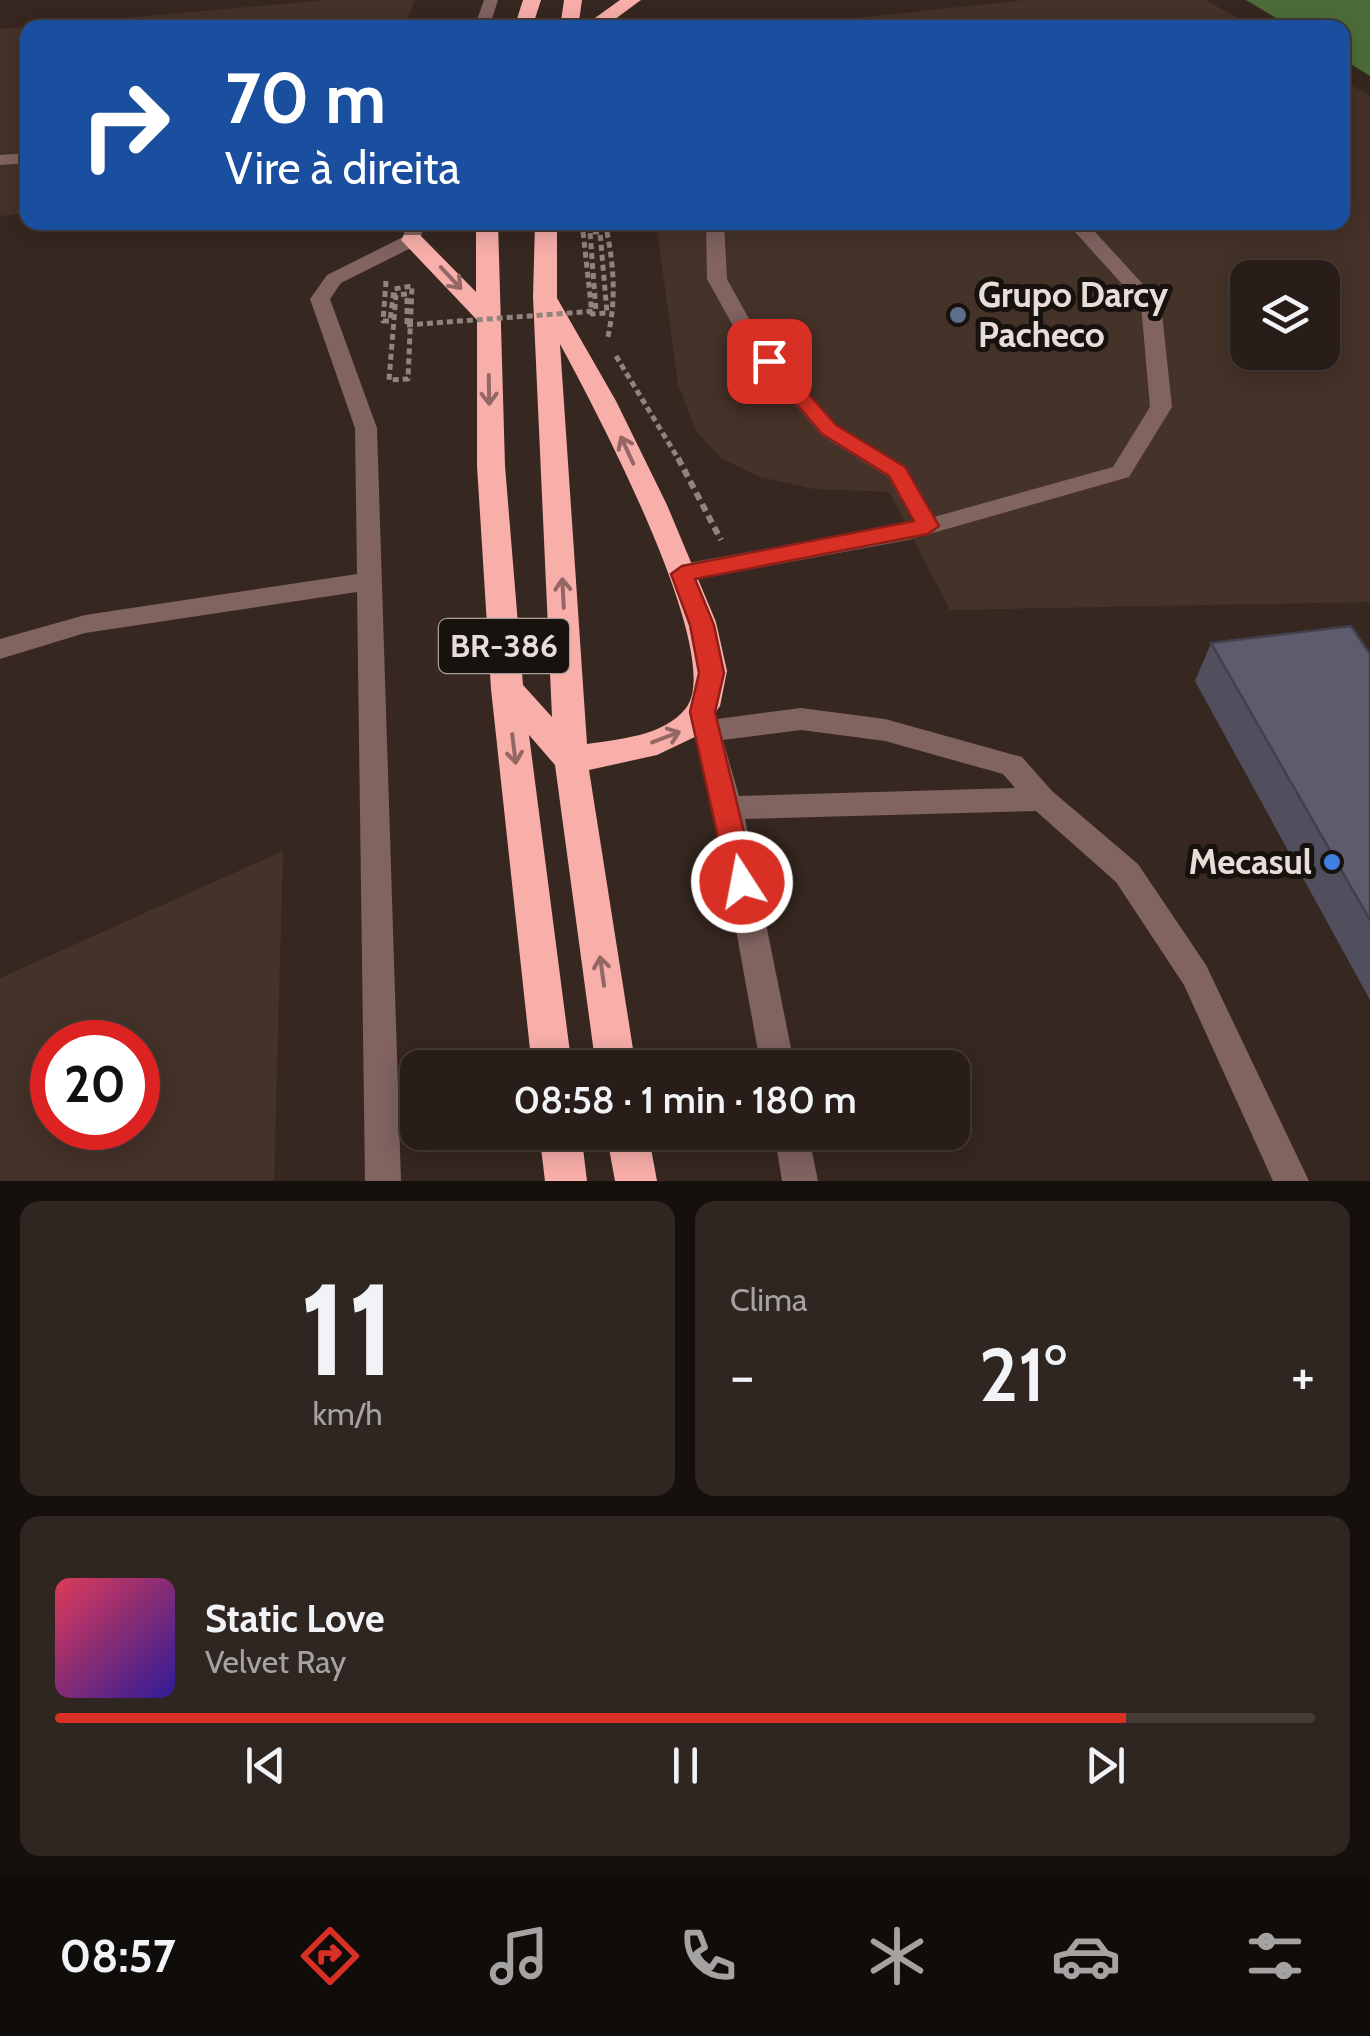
<!DOCTYPE html>
<html lang="pt">
<meta charset="utf-8">
<style>
:root{--surface:#281d18;--page:#302621;--text:#f1f3f6;--muted:#a5a2a2;--line:#443b37;--accent:#d93025}
body{margin:0;font-family:Cabin,sans-serif;background:var(--page);color:var(--text);height:100vh;display:flex;flex-direction:column;font-size:38px;white-space:nowrap}
*{box-sizing:border-box;margin:0}
p{font-size:32px;color:var(--muted)}
.icon{flex:none;width:55px;height:55px;fill:none;stroke:currentColor;stroke-width:2;stroke-linecap:round;stroke-linejoin:round}
.map{position:relative;height:1181px;overflow:hidden}
.panel{display:flex;flex-direction:column;gap:20px;padding:20px;background:#16100d;flex:1}
.panel>*{flex:none}
.hud{position:absolute;left:20px;top:20px;width:1330px;height:210px;border-radius:20px;box-shadow:0 5px 25px #0003,0 0 0 2px var(--line);background:#1a4fa0;color:#fff;overflow:hidden}
.tools{position:absolute;left:1230px;top:260px;display:grid;gap:20px}
.tools a{display:grid;place-items:center;width:110px;height:110px;border-radius:20px;background:var(--surface);box-shadow:0 5px 25px #0003,0 0 0 2px var(--line);font-size:50px}
.speed{position:absolute;left:30px;top:1020px;display:flex;gap:20px;font-size:50px;font-weight:700;text-align:center}
.speed>*{display:grid;place-content:center;width:130px;height:130px;border-radius:50%;background:var(--surface);box-shadow:0 5px 25px #0003,0 0 0 2px var(--line);line-height:1}
.speed .limit{border:15px solid #d22;background:#fff;color:#111}
.pin{position:absolute;display:grid;place-items:center;width:85px;height:85px;color:#fff;margin:-42px;border-radius:20px;box-shadow:0 5px 15px #0006}
.me{position:absolute;width:110px;margin:-55px;rotate:349deg;stroke-linejoin:round;filter:drop-shadow(0 0 8px #0008)}
.turn{display:flex;align-items:center;gap:35px;height:210px;padding:0 40px;font-size:45px}
.turn .icon{width:130px;height:130px;stroke-width:2.5}
.turn b{display:block;font-size:70px;line-height:85px}
.big{font-size:75px;font-weight:600;line-height:1.1}
.panel .widget{flex:1;display:flex;flex-direction:column;justify-content:center;gap:15px;min-width:0;padding:0 35px;border-radius:20px;background:var(--page)}
.panel .dial{align-items:center;gap:0}
.dial b{font-size:130px;line-height:1}
.song{display:flex;align-items:center;gap:30px}
.cover{width:120px;height:120px;border-radius:15px;background:linear-gradient(135deg,hsl(350 70% 55%),hsl(250 70% 35%))}
.played{height:10px;border-radius:5px;background:linear-gradient(90deg,var(--accent) 85%,var(--line) 85%)}
.keys{display:flex;justify-content:space-around;direction:ltr}
.heat{display:flex;justify-content:space-between;align-items:center;font-size:55px;direction:ltr}
.panel .tiles{flex:1;display:grid;gap:20px;grid-template-columns:1fr 1fr}
.widget:last-child{grid-column:span 2}
.trip{position:absolute;left:400px;top:1050px;width:570px;height:100px;border-radius:20px;background:var(--surface);box-shadow:0 5px 25px #0003,0 0 0 2px var(--line);font-weight:600;line-height:100px;text-align:center}
.tab-bar{display:flex;height:160px;justify-content:space-around;align-items:center;background:#100c0a;color:var(--muted)}
.tab-bar .icon{width:70px;height:70px}
.tab-bar .selected{color:var(--accent)}
.tab-bar b{font-size:45px;color:var(--text)}
.map>svg:first-child{display:block}
</style>
<div class="map">
<svg width="1370" height="1181" viewBox="0 0 1370 1181">
<rect width="100%" height="100%" fill="#362720"/>
<!-- built -->
<g fill="#453228" fill-rule="evenodd">
<polygon points="328,0 415,0 405,27 28,28 27,213 0,216 0,29"/>
<polygon points="1024,0 1206,0 1253,27 772,27"/>
<path d="M1343,80L1370,96V602L950,610L889,492L814,489L760,477L721,458L696,431L678,384L656,223L1342,222ZM1248,278H1322V352H1248Z"/>
<path d="M283,851L274,1181H0V978ZM52,1042H138V1128H52Z"/>
</g>
<!-- forest -->
<polygon fill="#4c6d39" points="1246,0 1370,0 1370,76 1343,59 1342,28 1291,27"/>
<g fill="none" stroke-linecap="round" stroke-linejoin="round">
<!-- path-far1 -->
<g stroke="#91847e" stroke-width="5" stroke-dasharray="6 4" stroke-linecap="butt">
<polyline points="582,222 592,314 607,313 600,232 590,232 596,311"/>
<path d="M605,222C614,265 617,298 607,341"/>
<polyline points="386,281 383,321 390,321 394,289 412,286 408,379 389,380 396,295 407,294 407,325"/>
<polyline points="616,356 679,460"/>
</g>
<!-- path -->
<polyline stroke="#91847e" stroke-width="6" stroke-dasharray="8 5" stroke-linecap="butt" points="678,458 721,540"/>
<!-- minor -->
<g fill="#816360" fill-rule="evenodd">
<polygon points="484,0 498,0 489,28 474,28"/>
<polygon points="28,153 28,163 0,165 0,155"/>
<polygon points="407,222 425,222 419,244 341,283 330,299 377,428 401,1181 365,1181 357,592 85,633 0,659 0,639 85,615 357,574 355,428 310,299 327,275 403,237"/>
<polygon points="706,222 724,222 727,279 758,335 837,425 905,467 934,517 1113,467 1150,407 1141,305 1066,222 1086,222 1161,304 1172,407 1129,477 908,540 682,582 673,579 670,573 682,564 914,522 888,477 821,435 742,342 707,279"/>
<path d="M703,705L713,709L717,719L801,708L885,719L1022,757L1052,791L1138,864L1206,965L1309,1181H1273L1184,985L1116,882L1036,811L745,819L795,1068H761L714,808L689,716L693,709ZM801,730L885,741L1003,774L1015,788L739,796L723,740Z"/>
<polygon points="774,1132 808,1132 818,1181 782,1181"/>
</g>
<!-- highway -->
<g fill="#f8aea9" fill-rule="evenodd">
<polygon points="523,0 541,0 532,28 514,28"/>
<polygon points="564,0 582,0 578,28 560,28"/>
<polygon points="620,0 641,0 603,28 581,28"/>
<path d="M476,222H498L505,466L523,685L552,717L533,297L535,222H557V298L616,401L667,505L716,622L727,671L720,706L699,735L657,755L589,770L636,1068H596L555,765L529,735L572,1068H532L491,689L477,466V320L401,240L404,235H420L476,292ZM560,344C591,401 727,655 686,708C664,736 620,739 587,744Z"/>
<polygon points="539,1132 581,1132 587,1181 545,1181"/>
<polygon points="606,1132 648,1132 657,1181 615,1181"/>
</g>
<!-- path-bridge -->
<polyline stroke="#91847e" stroke-width="5" stroke-dasharray="6 4" stroke-linecap="butt" points="407,325 596,311"/>
</g>
<!-- wall -->
<polygon fill="#514f5d" points="1211,643 1370,654 1370,1000 1195,681"/>
<!-- building -->
<polygon fill="#5e5c6c" stroke="#42404c" stroke-width="2.5" points="1351,626 1370,654 1370,920 1211,643"/>
<!-- one-way arrows -->
<defs><path id="oneway-shaft" d="M-6 0H5M1.5-3L5.5 0L1.5 3" fill="none" stroke-width="1.6" stroke-linecap="round" stroke-linejoin="round" transform="scale(2.5)"/></defs>
<g stroke="#936864">
<use href="#oneway-shaft" transform="translate(451 278) rotate(47)"/>
<use href="#oneway-shaft" transform="translate(489 390) rotate(89)"/>
<use href="#oneway-shaft" transform="translate(627 450) rotate(-115)"/>
<use href="#oneway-shaft" transform="translate(563 593) rotate(-93)"/>
<use href="#oneway-shaft" transform="translate(666 737) rotate(-21)"/>
<use href="#oneway-shaft" transform="translate(514 749) rotate(83)"/>
<use href="#oneway-shaft" transform="translate(602 971) rotate(-98)"/>
</g>
<!-- route -->
<polygon fill="#d93025" stroke="#8d1f18" stroke-width="2.5" points="769,355 776,357 836,425 905,467 939,526 928,534 695,579 714,625 724,673 715,712 756,882 752,891 742,894 732,891 728,882 690,712 699,673 690,625 671,574 682,566 914,521 889,476 822,434 760,361"/>
<!-- markers -->
<circle fill="#5c6f8a" stroke="#18120f" stroke-width="4" cx="958" cy="315" r="10"/>
<circle fill="#3f7fe0" stroke="#18120f" stroke-width="4" cx="1332" cy="862" r="10"/>
<g text-anchor="middle" stroke-width="10" stroke-linejoin="round" paint-order="stroke">
<!-- shield labels -->
<rect fill="#18120f" stroke="#aaa19c" stroke-width="2.5" x="439" y="619" width="130" height="54" rx="8"/>
<g font-size="32" font-weight="bold" fill="#e8ded9">
<text x="504" y="657">BR-386</text>
</g>
<!-- poi labels -->
<g font-size="35" font-weight="bold" fill="#e8ded9" stroke="#18120f" text-anchor="start">
<text x="978" y="307">Grupo Darcy<tspan x="978" dy="40">Pacheco</tspan></text>
<text x="1312" y="874" text-anchor="end">Mecasul</text>
</g>
</g>
</svg>
<div class="tools">
<a><svg class="icon" aria-label="layers" viewBox="0 0 24 24"><path d="M12 4l9 5-9 5-9-5zM3 14l9 5 9-5"/></svg></a>
</div>
<div class="speed"><div class="limit">20</div></div>
<div class="pin" style="left:769px;top:361px;background:#d93025"><svg class="icon" aria-label="arrive" viewBox="0 0 24 24"><path d="M6 21V4h12l-3 4 3 4H6"/></svg></div>
<svg class="me" style="left:742px;top:882px" viewBox="-20 -20 40 40"><circle r="17" fill="#d93025" stroke="#fff" stroke-width="3"/><path d="M0-11L8 9 0 5-8 9z" fill="#fff"/></svg>
<div class="trip">08:58 · 1 min · 180 m</div>
<div class="hud">
<div class="turn"><svg class="icon" aria-label="right" viewBox="0 0 24 24"><path d="M7 20v-9h11M14 6l5 5-5 5"/></svg><div><b>70 m</b>Vire à direita</div></div>
</div>
</div>
<section class="panel">
<div class="tiles">
<div class="widget dial"><b>11</b><p>km/h</p></div>
<div class="widget"><p>Clima</p>
<div class="heat"><a>−</a><b class="big">21°</b><a>+</a></div>
</div>
<div class="widget">
<div class="song"><i class="cover"></i><div><b>Static Love</b><p>Velvet Ray</p></div></div>
<div class="played"></div>
<div class="keys"><svg class="icon" aria-label="previous" viewBox="0 0 24 24"><path d="M18 5L8 12l10 7zM5 5v14"/></svg><svg class="icon" aria-label="pause" viewBox="0 0 24 24"><path d="M8 5v14M16 5v14"/></svg><svg class="icon" aria-label="next" viewBox="0 0 24 24"><path d="M6 5l10 7-10 7zM19 5v14"/></svg></div>
</div>
</div>
</section>
<nav class="tab-bar">
<b>08:57</b>
<svg class="icon selected" aria-label="directions" viewBox="0 0 24 24"><path d="M12 3l9 9-9 9-9-9zM9 14v-3h6M13 9l2 2-2 2"/></svg>
<svg class="icon" aria-label="music" viewBox="0 0 24 24"><path d="M9 18V5l10-2v13"/><circle cx="6" cy="18" r="3"/><circle cx="16" cy="16" r="3"/></svg>
<svg class="icon" aria-label="phone" viewBox="0 0 24 24"><path d="M5 4h4l2 5-3 2q2 4 5 5l2-3 5 2v4C11 20 4 13 5 4z"/></svg>
<svg class="icon" aria-label="climate" viewBox="0 0 24 24"><path d="M12 3v18M4 7l16 10M4 17L20 7"/></svg>
<svg class="icon" aria-label="car" viewBox="0 0 24 24"><path d="M5 17H2v-5l4-1 3-4h7l3 4 3 1v5h-3M9 17h6M6 11h13"/><circle cx="7" cy="17" r="2"/><circle cx="17" cy="17" r="2"/></svg>
<svg class="icon" aria-label="filters" viewBox="0 0 24 24"><path d="M4 7h16M4 17h16"/><circle cx="9" cy="7" r="2"/><circle cx="15" cy="17" r="2"/></svg>
</nav>
